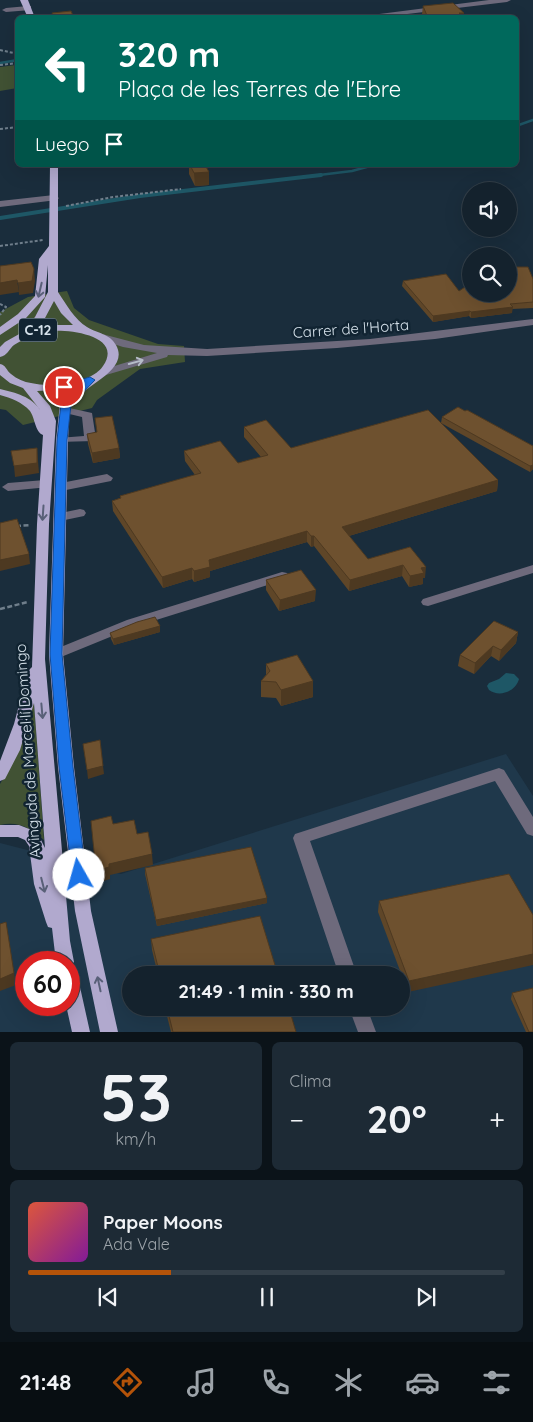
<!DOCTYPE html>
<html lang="es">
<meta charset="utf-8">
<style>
:root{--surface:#14222d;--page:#1d2a35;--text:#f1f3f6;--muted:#9da4aa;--line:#333f49;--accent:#b45309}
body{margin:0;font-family:Quicksand,sans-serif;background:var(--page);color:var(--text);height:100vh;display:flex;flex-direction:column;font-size:19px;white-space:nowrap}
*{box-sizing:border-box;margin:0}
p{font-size:16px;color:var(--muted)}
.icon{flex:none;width:28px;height:28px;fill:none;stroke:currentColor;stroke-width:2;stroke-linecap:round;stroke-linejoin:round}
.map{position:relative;height:1032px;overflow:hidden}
.details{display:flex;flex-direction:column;gap:10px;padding:10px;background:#0b1319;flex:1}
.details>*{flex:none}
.top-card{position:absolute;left:15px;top:15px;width:504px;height:152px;border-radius:8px;box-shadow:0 5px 20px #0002,0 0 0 1px var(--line);background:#00695c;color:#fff;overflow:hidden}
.fabs{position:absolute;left:462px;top:182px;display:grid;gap:10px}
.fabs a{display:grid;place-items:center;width:55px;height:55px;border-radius:50%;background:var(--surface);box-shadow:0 5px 20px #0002,0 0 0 1px var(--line);font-size:25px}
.speed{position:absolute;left:15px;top:951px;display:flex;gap:10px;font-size:25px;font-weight:700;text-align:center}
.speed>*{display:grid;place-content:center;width:65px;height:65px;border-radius:50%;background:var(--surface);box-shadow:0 5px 20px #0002,0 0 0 1px var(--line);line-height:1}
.speed .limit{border:8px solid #d22;background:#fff;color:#111}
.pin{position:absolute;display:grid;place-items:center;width:42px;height:42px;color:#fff;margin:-21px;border:2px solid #fff;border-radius:50%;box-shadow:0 1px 5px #0007}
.me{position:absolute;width:55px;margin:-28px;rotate:353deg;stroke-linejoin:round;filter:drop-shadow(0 0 4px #0008)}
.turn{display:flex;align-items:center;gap:18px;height:105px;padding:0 20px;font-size:22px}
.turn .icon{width:65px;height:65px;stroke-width:2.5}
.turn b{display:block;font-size:35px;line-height:42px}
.then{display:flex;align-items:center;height:48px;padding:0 20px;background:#0003;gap:10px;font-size:19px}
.big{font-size:38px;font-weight:700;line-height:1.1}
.details .card{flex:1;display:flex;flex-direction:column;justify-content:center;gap:8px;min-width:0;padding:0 18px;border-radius:8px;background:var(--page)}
.details .dial{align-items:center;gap:0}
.dial b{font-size:65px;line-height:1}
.song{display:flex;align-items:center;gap:15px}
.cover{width:60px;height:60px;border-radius:8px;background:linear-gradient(135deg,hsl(10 70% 55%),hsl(290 70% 35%))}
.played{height:5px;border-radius:2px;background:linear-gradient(90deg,var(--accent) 30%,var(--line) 30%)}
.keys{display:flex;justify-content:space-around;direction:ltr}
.heat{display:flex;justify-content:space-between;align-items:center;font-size:28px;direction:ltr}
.details .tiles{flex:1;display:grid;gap:10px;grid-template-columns:1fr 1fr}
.card:last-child{grid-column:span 2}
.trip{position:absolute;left:122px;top:966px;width:288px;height:50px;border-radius:25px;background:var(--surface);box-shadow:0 5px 20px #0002,0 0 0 1px var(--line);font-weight:700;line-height:50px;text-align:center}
.dock{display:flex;height:80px;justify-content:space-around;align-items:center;background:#080e12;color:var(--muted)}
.dock .icon{width:35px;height:35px}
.dock .current{color:var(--accent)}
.dock b{font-size:22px;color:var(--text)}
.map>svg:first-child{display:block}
</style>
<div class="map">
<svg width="533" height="1032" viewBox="0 0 533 1032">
<rect width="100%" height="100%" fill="#1a2d3c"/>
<!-- built -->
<path fill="#1f384b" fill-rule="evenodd" d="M506,754L533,796V1032H0V843L121,874ZM26,962H69V1005H26ZM131,975H401V1008H131Z"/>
<!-- green -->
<g fill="#415234">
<polygon points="16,65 17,69 17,88 0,91 0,67"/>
<polygon points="67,291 74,308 89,320 158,344 184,346 185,362 140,369 97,400 92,408 23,425 6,410 0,409 0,312 28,297"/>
<path d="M34,701L44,840C30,828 19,821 0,825V784L15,758Z"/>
</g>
<!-- water -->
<path fill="#1e5766" d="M506,673L514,674L519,679C516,691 500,698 489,690L487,686L489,683L499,679Z"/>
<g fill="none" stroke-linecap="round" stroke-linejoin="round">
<!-- stream-far1 -->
<g stroke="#1e5766" stroke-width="2.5">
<polyline points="0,63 18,60"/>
<polyline points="516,126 533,120"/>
<polyline points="311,176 352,171 374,165"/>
</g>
<!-- stream -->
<polyline stroke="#1e5766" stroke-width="4" points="0,218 140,196 321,175"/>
<!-- path-far1 -->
<g stroke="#6f7e8b" stroke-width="2" stroke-dasharray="3 2" stroke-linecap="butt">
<polyline points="0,50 18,54"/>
<polyline points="0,65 18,63"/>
<polyline points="0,129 18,127"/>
<polyline points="66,206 113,197 181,189"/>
<polyline points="0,246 43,240"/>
<polyline points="0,304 6,307 0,315"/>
</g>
<!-- path -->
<g stroke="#6f7e8b" stroke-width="2.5" stroke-dasharray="5 2.5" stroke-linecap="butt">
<polyline points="16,526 31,525"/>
<polyline points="0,609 28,602"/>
</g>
<!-- minor -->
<g fill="#6e6a7c" fill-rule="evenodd">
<polygon points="489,0 511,0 507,2 374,18 348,18"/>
<polygon points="28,6 31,6 31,10 6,12 2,10 6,8"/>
<polygon points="54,195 59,198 57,200 0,207 0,201"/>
<polygon points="533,319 533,325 435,339 337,348 207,356 168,355 167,357 106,375 102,376 97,373 98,371 157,353 123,347 98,339 97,337 98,335 102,334 144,345 207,349 370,339"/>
<polygon points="65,407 92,413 96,439 94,441 58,442 56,440 58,438 84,436 82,417 61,412 59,410"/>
<polygon points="107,474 113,478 111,481 61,491 55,487 61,483"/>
<polygon points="45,480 51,484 49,487 8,491 2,487 8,483"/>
<polygon points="80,509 84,510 86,513 84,516 60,521 54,517 56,514"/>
<polygon points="533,565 533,573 428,606 423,605 421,602 423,599"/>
<polygon points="282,572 287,573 289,576 287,579 137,626 61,657 51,657 49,654 51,651 127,620"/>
<polygon points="499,768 504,770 533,817 533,836 527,834 495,781 310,841 357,975 339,975 293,838 295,834"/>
<polygon points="349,1008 367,1008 376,1032 358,1032"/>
</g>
<!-- major -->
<g fill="#b1a9ce" fill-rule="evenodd">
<polygon points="20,0 28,0 35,18 28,18"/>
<path d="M50,165H58V292C66,304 75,320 87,327C98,334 109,333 116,345C131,372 79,386 71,406C68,415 69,430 68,440L63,654L74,767L91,911L118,1032H100L75,911L58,767L49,654L56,440L60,404L75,389L37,391L50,406L56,421L49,524L45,659L70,941L74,962L71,967L69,968V962H56L52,928L48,927L46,922L34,884L29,846L25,840L18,837H0V825H19L37,832L45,848L34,703L20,750L5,779L0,781V761L14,724L28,671L32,667L37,524L43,435C35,432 35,418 30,411C22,402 11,398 0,395V389C16,393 31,396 41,411L23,388L10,383L0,375V364C6,365 6,370 11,374C17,379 24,382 31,383C51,388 91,384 103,366C124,335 68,329 50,331C37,333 25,338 14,345C9,349 7,356 0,357V347L5,342L21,333L35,317L48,292V265L45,297L26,318L0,335V327L18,314L35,296L39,259L49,246ZM54,301L61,313L73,325H51L37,328L45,318Z"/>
<polygon points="69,971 75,973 78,978 90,1032 72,1032 66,1005 69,1005"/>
</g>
</g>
<!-- wall -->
<g fill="#5f4628">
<polygon points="423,6 464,13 464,18 424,18 422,14"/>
<polygon points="189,165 205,165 209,172 209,185 195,186 189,174"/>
<polygon points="533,279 533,308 512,309 512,313 471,318 469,316 433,322 402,286 403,281 459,291"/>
<polygon points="442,417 533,446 533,469 530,472 441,423"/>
<polygon points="244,427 291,448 498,480 497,491 349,536 368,559 410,547 425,578 423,578 423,584 409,587 402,576 349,591 314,546 311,547 307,542 210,571 210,577 194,582 192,579 163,588 113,511 112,501 120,498 120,496 195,475 185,461 184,451 238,463 261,457 244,437"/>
<polygon points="87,434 119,448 120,458 93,463 88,444"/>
<polygon points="266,580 315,601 279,611 266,590"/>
<polygon points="160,632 114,645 111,639 110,633"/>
<polygon points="518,632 516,643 499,661 491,656 474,674 458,666 460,655"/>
<polygon points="266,664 313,681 313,697 281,706 276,698 261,697 261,681 266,675"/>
<polygon points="145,868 267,903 157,926 145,874"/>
<polygon points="509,874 408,992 378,912 379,901"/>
<polygon points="151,939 278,975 158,975 152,950"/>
<polygon points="512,993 533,1032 526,1032 511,999"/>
<polygon points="165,1008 289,1008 296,1032 171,1032"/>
</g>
<!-- shaded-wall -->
<g fill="#4d3921">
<polygon points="459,13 464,13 464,18 445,18"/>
<polygon points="209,172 209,185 195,186 194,173"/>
<polygon points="34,269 35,281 33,293 19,295 18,283"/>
<polygon points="17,280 19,292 0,295 0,283"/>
<polygon points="513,307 512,313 471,318 471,312"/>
<polygon points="470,311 469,316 433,322 433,316"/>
<polygon points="37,448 39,473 15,477 14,466"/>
<polygon points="119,448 120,458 93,463 92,453"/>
<polygon points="533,465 533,469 530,472 530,466"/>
<polygon points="498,480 497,491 342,538 342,527"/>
<polygon points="307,531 307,542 210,571 210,577 194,582 194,571 209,560"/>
<polygon points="311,536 314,536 314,546 311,547"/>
<polygon points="29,554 30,564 0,571 0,560"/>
<polygon points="403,565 402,576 349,591 350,580"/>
<polygon points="426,567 425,578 423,578 423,584 409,587 410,576 421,568"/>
<polygon points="192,568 192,579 163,588 162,577"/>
<polygon points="316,590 315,601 279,611 280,600"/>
<polygon points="160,626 160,632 114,645 113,639"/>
<polygon points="518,632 516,643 499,661 501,650"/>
<polygon points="493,646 491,656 474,674 475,663"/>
<polygon points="313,681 313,697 281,706 281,690"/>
<polygon points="103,766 104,774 88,779 87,770"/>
<polygon points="152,854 153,865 110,875 110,879 97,883 96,871 109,864"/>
<polygon points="267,898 267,903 157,926 156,920"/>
<polygon points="6,922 16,985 0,991 0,979"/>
<polygon points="533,954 533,965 408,992 409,981"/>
</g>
<!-- building -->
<g fill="#6e512f" stroke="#4d3921">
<polygon points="453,3 464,13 459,13 462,16 445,18 428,18 423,6"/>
<polygon points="71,11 74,18 54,18 52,13"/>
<polygon points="190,165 205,165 209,172 194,173"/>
<polygon points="31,262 34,269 32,281 18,283 17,280 0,283 0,266"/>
<polygon points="509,267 528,267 533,279 533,302 510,304 513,307 471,312 470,311 433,316 403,281 446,274 459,291 471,283 471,294 509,294"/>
<polygon points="458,407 465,411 467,410 533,446 533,465 530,466 442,417"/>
<polygon points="428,410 498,480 342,527 368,559 410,547 426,567 421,568 424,573 410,576 403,565 350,580 314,536 311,536 307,531 209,560 210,567 194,571 192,568 162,577 112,501 121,498 120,496 201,473 184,451 220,441 238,463 268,455 244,427 266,420 291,448"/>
<polygon points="112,416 119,448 92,453 87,434 97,432 95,418"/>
<polygon points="37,448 37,463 14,466 11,451"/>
<polygon points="17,519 29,554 0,560 0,523"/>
<polygon points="301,570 316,590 280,600 266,580"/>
<polygon points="155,617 160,626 113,639 110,633 137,622"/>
<polygon points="494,621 518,632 501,650 493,646 475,663 460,655"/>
<polygon points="297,655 313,681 281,690 276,682 261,681 270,671 266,664"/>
<polygon points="100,740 103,766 87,770 83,744"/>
<polygon points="111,816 113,824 134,820 137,834 148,832 152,854 109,864 109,867 96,871 91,821"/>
<polygon points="251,847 267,898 156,920 145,868"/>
<polygon points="509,874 533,915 533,954 409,981 379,901"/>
<polygon points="260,916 278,975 160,975 151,939"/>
<polygon points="6,922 14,973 0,979 0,924"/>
<polygon points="533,988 533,1032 529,1032 512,993"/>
<polygon points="167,1008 289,1008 296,1032 173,1032"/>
</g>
<!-- one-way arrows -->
<defs><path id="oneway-shaft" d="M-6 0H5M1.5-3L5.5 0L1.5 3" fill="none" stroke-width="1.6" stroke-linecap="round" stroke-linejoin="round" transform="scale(1.25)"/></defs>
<g stroke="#596078">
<use href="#oneway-shaft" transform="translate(40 290) rotate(103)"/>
<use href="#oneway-shaft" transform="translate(43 513) rotate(94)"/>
<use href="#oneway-shaft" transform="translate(42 711) rotate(85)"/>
<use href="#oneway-shaft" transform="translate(43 885) rotate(76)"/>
<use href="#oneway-shaft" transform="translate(99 984) rotate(-102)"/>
</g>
<use stroke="#b6bdc9" href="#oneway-shaft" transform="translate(136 362) rotate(-15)"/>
<!-- route -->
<polygon fill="#1a73e8" stroke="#114b97" points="90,377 95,380 71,405 67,440 62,654 73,767 86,875 84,879 79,881 74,879 72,875 59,767 50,654 57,440 61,404 78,386 64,390 59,387 61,385"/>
<g text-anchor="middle" stroke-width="5" stroke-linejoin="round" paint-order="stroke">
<!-- shield labels -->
<rect fill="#112432" stroke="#9aa8b3" stroke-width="1" x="19" y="318.5" width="38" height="23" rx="4"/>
<g font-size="14" font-weight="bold" fill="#d5e1ea">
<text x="38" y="335">C-12</text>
</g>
<!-- street labels -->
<g font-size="15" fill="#d5e1ea" stroke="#112432">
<text transform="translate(351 329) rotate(-4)" y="5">Carrer de l'Horta</text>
<text transform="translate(28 751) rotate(-94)" y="5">Avinguda de Marcel·lí Domingo</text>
</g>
</g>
</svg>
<div class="fabs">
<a><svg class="icon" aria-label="sound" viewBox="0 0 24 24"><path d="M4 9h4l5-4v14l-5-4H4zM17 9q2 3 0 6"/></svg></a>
<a><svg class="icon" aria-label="search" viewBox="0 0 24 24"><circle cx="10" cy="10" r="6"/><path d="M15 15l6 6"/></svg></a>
</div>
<div class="speed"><div class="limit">60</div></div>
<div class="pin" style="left:64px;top:387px;background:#d93025"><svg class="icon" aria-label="arrive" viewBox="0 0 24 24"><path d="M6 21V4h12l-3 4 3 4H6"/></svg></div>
<svg class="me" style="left:79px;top:875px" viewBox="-20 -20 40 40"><circle r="19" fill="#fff"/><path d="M0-13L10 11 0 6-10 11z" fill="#1a73e8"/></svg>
<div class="trip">21:49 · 1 min · 330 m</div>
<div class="top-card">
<div class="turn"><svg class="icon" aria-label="left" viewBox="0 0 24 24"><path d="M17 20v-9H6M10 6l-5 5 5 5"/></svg><div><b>320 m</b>Plaça de les Terres de l'Ebre</div></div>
<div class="then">Luego<svg class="icon" aria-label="arrive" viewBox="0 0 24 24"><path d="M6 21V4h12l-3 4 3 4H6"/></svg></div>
</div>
</div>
<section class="details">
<div class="tiles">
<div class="card dial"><b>53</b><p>km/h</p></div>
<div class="card"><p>Clima</p>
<div class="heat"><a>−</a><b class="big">20°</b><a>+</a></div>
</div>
<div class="card">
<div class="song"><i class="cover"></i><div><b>Paper Moons</b><p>Ada Vale</p></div></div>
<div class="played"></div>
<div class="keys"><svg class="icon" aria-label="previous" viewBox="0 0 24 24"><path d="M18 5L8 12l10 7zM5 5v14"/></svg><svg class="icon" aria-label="pause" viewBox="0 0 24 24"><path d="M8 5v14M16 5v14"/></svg><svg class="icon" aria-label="next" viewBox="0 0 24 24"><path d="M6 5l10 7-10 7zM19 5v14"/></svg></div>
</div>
</div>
</section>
<nav class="dock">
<b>21:48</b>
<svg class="icon current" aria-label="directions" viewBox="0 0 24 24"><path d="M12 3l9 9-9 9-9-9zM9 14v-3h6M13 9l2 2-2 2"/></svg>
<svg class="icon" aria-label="music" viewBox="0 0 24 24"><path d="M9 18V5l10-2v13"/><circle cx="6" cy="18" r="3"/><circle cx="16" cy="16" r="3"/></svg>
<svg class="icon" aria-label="phone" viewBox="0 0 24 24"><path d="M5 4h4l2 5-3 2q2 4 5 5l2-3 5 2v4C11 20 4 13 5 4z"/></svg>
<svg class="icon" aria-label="climate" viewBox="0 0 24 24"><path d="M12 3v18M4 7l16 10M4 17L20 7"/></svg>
<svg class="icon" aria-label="car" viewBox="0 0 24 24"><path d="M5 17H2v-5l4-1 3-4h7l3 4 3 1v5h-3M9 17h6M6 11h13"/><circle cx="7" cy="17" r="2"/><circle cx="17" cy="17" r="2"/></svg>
<svg class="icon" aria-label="filters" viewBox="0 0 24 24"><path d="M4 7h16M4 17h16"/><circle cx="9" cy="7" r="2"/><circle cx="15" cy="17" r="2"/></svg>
</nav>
